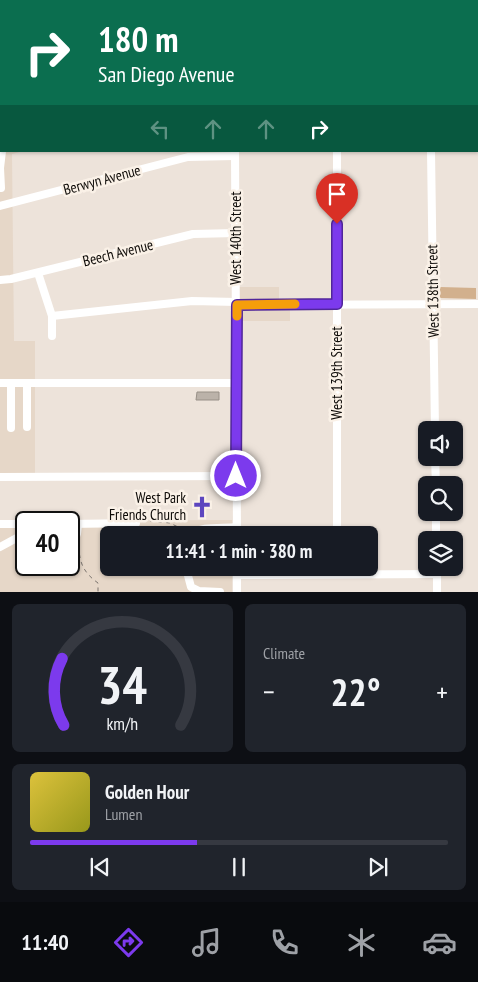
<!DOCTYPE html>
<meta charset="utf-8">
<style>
:root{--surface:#171b24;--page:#20242c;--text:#f1f3f6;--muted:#9ea1a6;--line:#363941;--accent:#7c3aed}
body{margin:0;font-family:"PT Sans Narrow",sans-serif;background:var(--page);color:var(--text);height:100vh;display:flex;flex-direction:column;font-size:19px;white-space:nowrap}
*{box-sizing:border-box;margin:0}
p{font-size:16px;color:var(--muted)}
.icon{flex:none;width:28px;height:28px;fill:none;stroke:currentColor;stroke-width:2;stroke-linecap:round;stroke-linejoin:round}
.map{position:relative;height:592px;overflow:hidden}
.panel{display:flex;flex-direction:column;gap:12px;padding:12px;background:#0d0f14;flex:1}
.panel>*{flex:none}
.guide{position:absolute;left:0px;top:0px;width:479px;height:152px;box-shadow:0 1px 4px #0004;background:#0b6e4f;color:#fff;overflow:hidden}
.buttons{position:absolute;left:418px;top:421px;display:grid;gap:10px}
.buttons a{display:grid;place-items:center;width:45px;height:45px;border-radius:8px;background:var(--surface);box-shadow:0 1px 4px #0004;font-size:25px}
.speed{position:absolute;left:15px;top:511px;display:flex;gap:10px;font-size:25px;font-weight:700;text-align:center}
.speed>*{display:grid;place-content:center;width:65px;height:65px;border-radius:50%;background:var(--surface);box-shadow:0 1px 4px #0004;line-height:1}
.speed .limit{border:2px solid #111;border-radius:8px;background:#fff;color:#111}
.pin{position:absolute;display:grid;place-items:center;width:42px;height:42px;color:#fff;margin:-51px -21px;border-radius:50% 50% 50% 0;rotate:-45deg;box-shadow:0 0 5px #0007}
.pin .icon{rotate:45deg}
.me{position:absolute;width:55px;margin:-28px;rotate:0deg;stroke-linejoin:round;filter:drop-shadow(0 0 4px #0008)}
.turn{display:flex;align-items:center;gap:18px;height:105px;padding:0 15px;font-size:22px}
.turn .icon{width:65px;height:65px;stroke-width:2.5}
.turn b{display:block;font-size:35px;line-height:42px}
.lanes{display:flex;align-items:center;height:48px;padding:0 15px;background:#0003;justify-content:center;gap:25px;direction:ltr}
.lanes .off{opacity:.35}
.big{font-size:38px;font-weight:700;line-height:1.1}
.panel .tile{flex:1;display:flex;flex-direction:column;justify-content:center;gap:8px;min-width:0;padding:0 18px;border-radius:8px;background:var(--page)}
.panel .dial{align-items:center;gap:0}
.dial svg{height:130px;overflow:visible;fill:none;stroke:var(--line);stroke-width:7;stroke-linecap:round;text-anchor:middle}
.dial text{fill:var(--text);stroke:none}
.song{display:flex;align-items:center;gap:15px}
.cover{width:60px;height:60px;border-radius:8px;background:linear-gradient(135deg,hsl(50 70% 55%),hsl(60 70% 35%))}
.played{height:5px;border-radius:2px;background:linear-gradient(90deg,var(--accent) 40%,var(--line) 40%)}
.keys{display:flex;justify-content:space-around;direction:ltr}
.heat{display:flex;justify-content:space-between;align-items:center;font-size:28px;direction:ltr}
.panel .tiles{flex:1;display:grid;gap:12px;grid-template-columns:1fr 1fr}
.tile:last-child{grid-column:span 2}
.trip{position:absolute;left:100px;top:526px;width:278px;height:50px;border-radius:8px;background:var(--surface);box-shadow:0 1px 4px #0004;font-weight:700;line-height:50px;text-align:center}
.menu{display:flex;height:80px;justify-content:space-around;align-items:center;background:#090b0e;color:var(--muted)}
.menu .icon{width:35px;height:35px}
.menu .active{color:var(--accent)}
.menu b{font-size:22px;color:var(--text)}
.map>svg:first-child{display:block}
</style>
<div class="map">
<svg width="478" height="592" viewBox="0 0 478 592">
<rect width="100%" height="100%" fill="#ede3da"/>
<!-- built -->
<g fill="#e6d7c8" fill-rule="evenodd">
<polygon points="0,0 98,1 1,1 1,151 24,151 12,154 14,341 35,341 35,475 0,475"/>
<polygon points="164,0 478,0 478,58 478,1"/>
<polygon points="239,287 279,287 279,302 290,302 290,321 240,321"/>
<path d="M232,520V535H109V568H232V592H0V521ZM26,522H69V565H26Z"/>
</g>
<!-- green -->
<polygon fill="#d2b08d" points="440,287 476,288 476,299 440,298"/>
<!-- building -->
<polygon fill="#bbb2a9" stroke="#989087" points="197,392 219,392 219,400 196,400"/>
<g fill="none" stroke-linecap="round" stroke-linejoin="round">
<!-- path -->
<g stroke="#7c756f" stroke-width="1" stroke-dasharray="4 4" stroke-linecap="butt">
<polyline points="116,0 117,1"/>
<polyline points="138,0 138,1"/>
<polyline points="142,520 170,523 186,531"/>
<path d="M79,546C79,563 84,573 98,583V592"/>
</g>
<!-- minor -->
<g stroke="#fff" stroke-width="8">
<polyline points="256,0 256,1"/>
<polyline points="269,0 270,1"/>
<polyline points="296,0 297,1"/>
<polyline points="337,0 337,1"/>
<polyline points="360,0 360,1"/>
<polyline points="366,0 366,1"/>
<polyline points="429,0 429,1"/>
<polyline points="447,0 448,1"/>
<polyline points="63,1 63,0"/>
<polyline points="81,1 82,0"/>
<polyline points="213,1 217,0"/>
<polyline points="385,1 385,0"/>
<polyline points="235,151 237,535"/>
<polyline points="431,151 435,430"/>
<polyline points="0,168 1,188"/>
<polyline points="0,168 2,151"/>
<polyline points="0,206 188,157 235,156"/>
<polyline points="38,273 52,316 52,336"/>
<polyline points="0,280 11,279 193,234 236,233"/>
<polyline points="237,305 478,304"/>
<polyline points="52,316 192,301 237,302"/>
<polyline points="0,383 237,383"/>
<polyline points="27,427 27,383"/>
<polyline points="11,428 11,383"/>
<polyline points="435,458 436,485"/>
<polyline points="0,477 236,476"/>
<polyline points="436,512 436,540"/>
<polyline points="0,524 26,524"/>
<polyline points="69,524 136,523"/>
<path d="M191,535C200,525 224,529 237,527"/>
<polyline points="337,535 337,151"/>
<polyline points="69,537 77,534 78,524"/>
<polyline points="0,547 24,534"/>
<polyline points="186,568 191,587 199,591 220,592"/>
<polyline points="237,568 237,592"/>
<polyline points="437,568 437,592"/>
<polyline points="237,575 437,574"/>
</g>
<!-- major -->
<g stroke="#fff" stroke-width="10">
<polyline points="237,1 237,0"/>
<polyline points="328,1 331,0"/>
<polyline points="0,103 1,103"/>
</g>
</g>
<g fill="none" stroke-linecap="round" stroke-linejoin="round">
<!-- route casing -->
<g stroke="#51269a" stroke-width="12">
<polyline id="route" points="236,476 237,305 337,304 337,224"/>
</g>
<!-- route -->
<use href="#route" stroke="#7c3aed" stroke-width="9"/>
<!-- slow -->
<polyline stroke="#f59e0b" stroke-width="9" points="237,316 237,305 295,304"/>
</g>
<!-- icons -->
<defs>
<g id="church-bare" transform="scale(1.725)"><path d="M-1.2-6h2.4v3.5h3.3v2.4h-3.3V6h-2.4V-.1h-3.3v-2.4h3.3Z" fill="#5d46bf" stroke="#faf1e7" stroke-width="2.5" paint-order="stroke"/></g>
</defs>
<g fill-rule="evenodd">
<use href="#church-bare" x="202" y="507"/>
</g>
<g text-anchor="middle" stroke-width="5" stroke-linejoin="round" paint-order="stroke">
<!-- street labels -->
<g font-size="15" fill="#0e0b08" stroke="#faf1e7">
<text transform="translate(102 180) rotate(-15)" y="5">Berwyn Avenue</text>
<text transform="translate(236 238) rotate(-90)" y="5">West 140th Street</text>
<text transform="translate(118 253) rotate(-14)" y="5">Beech Avenue</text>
<text transform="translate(433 291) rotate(-91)" y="5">West 138th Street</text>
<text transform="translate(337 373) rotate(-90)" y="5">West 139th Street</text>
</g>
<!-- poi labels -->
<g font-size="15" fill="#0e0b08" stroke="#faf1e7" text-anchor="end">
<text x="186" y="503">West Park<tspan x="186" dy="17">Friends Church</tspan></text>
</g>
</g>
</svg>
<div class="buttons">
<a><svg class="icon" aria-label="sound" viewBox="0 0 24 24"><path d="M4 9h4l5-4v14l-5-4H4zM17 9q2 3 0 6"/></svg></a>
<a><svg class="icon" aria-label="search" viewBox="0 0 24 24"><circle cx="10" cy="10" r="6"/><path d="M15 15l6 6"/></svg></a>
<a><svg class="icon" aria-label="layers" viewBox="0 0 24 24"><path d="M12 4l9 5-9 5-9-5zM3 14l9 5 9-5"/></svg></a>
</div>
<div class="speed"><div class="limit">40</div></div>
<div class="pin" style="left:337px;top:224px;background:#d93025"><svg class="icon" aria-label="arrive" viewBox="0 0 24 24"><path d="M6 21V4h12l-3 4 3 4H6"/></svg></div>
<svg class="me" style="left:236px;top:476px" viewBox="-20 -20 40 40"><circle r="17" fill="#7c3aed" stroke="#fff" stroke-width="3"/><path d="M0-11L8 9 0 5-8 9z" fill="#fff"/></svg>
<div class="trip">11:41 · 1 min · 380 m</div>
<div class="guide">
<div class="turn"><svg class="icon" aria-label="right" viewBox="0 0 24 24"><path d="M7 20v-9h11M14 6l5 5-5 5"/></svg><div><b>180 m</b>San Diego Avenue</div></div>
<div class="lanes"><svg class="icon off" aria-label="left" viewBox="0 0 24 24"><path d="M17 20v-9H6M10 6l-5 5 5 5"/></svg><svg class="icon off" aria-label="ahead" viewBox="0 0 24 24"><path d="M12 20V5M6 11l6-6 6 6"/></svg><svg class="icon off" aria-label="ahead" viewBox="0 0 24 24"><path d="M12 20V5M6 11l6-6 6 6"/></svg><svg class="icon" aria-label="right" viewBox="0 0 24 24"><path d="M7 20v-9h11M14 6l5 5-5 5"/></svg></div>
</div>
</div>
<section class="panel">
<div class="tiles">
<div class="tile dial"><svg viewBox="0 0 100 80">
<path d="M14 69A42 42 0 1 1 86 69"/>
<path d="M14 69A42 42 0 0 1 13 28" stroke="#7c3aed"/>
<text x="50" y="56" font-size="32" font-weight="700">34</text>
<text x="50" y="72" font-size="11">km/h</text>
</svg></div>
<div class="tile"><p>Climate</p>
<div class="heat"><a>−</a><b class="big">22°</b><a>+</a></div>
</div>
<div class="tile">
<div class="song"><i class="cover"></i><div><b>Golden Hour</b><p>Lumen</p></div></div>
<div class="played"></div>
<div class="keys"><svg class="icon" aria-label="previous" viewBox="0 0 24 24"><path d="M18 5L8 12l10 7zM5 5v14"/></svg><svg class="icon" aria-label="pause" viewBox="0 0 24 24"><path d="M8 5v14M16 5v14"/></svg><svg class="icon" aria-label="next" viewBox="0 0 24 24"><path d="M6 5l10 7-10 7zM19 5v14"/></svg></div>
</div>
</div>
</section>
<nav class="menu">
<b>11:40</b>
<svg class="icon active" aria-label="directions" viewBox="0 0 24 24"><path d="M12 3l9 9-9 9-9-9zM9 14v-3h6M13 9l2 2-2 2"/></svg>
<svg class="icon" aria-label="music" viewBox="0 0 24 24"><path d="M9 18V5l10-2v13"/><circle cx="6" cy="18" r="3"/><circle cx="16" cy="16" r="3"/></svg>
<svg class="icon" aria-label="phone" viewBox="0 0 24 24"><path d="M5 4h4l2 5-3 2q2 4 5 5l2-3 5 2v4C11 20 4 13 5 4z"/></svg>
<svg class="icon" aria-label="climate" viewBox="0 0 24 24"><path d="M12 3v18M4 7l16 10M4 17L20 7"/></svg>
<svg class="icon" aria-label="car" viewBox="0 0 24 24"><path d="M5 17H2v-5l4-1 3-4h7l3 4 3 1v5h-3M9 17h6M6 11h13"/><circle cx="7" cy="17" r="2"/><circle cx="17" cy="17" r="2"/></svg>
</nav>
